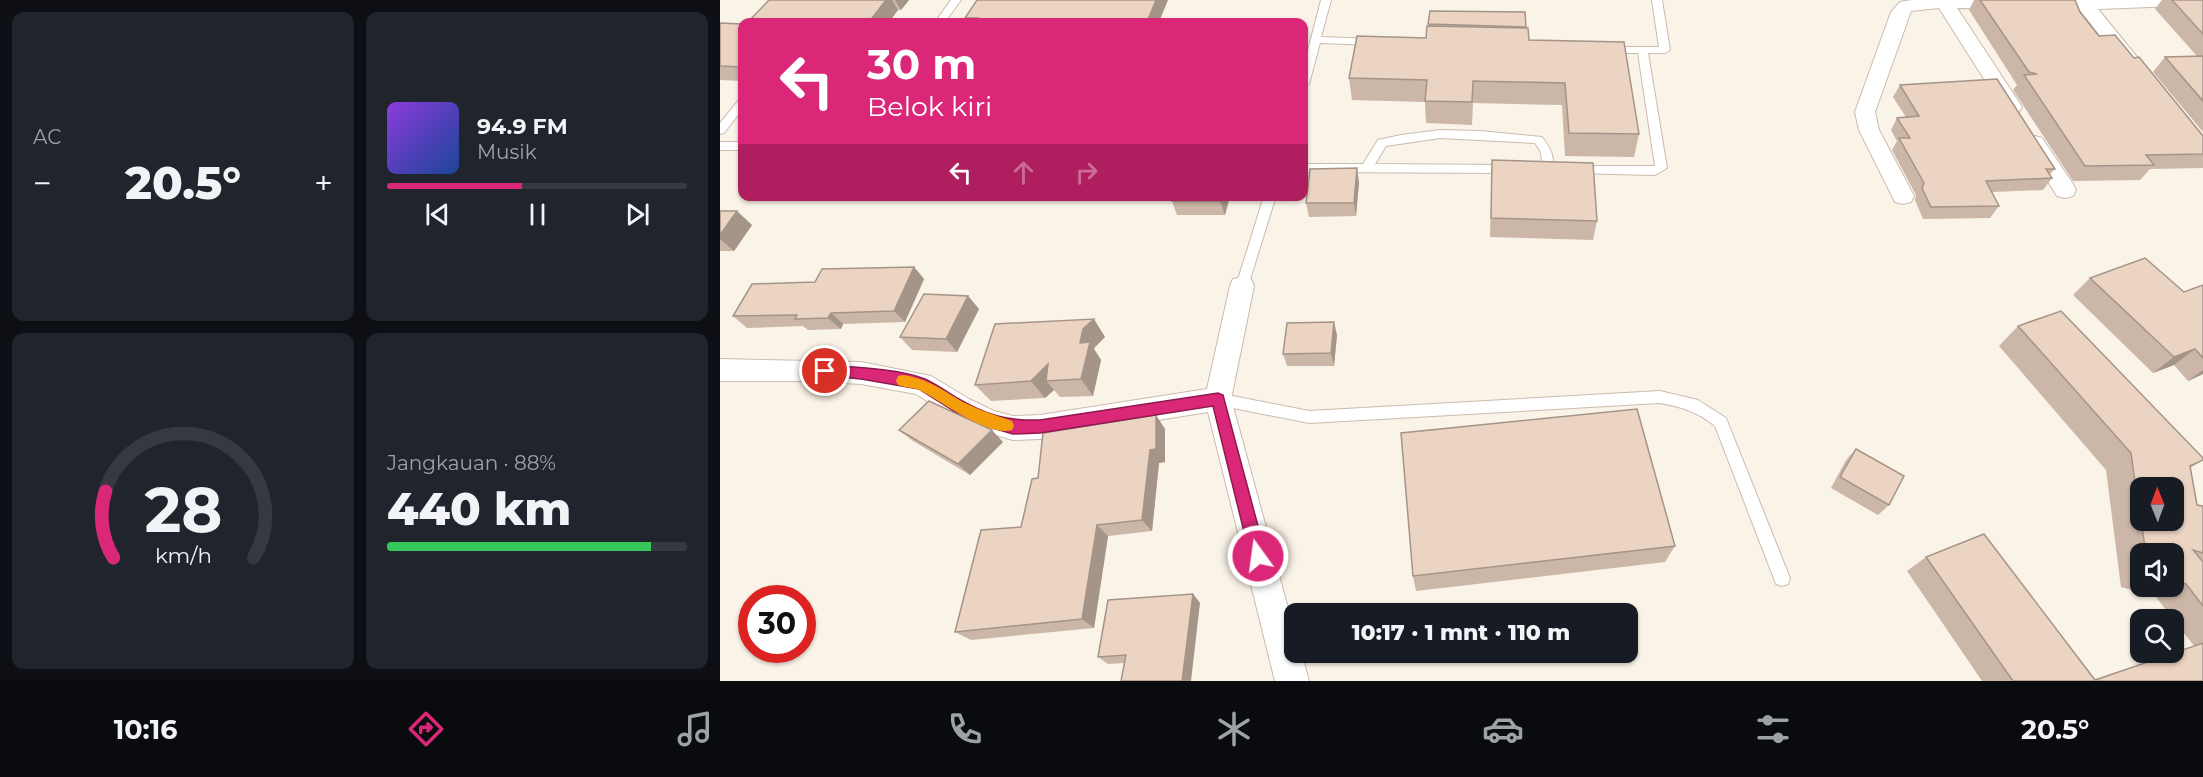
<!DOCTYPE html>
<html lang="id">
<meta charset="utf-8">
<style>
:root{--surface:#171b24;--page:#20242c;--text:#f1f3f6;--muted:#9ea1a6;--line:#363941;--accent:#db2777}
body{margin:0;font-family:Montserrat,sans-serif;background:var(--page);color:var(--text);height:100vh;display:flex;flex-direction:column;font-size:22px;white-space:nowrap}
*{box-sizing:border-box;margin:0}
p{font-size:20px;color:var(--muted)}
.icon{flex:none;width:33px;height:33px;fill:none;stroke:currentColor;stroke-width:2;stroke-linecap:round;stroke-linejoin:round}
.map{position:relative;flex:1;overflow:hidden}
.drawer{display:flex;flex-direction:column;gap:12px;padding:12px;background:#0d0f14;width:720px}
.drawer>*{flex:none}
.banner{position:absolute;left:18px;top:18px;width:570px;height:183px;border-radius:12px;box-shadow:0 2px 4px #0004;background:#db2777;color:#fff;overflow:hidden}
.needle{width:39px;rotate:359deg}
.buttons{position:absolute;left:1410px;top:477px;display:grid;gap:12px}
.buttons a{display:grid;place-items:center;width:54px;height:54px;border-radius:12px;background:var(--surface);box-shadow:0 2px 4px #0004;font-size:30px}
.speed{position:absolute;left:18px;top:585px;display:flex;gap:12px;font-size:30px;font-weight:700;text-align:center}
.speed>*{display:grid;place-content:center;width:78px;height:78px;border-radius:50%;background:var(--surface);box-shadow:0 2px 4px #0004;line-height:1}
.speed .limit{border:9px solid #d22;background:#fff;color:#111}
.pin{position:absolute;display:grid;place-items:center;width:51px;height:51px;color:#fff;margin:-26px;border:3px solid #fff;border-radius:50%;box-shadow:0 2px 6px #0007}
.me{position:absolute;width:66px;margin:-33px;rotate:346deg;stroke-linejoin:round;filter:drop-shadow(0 0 4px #0008)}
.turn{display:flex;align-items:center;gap:21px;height:126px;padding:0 30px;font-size:27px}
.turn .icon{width:78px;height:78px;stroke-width:2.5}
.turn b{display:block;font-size:42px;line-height:51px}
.lanes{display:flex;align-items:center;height:57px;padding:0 30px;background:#0003;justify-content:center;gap:30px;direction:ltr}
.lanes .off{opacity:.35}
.big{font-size:45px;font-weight:800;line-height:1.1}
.drawer .card{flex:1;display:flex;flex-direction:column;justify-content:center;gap:9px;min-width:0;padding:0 21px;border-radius:12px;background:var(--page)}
.drawer .dial{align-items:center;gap:0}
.dial svg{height:156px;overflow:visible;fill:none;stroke:var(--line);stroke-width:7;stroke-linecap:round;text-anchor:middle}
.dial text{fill:var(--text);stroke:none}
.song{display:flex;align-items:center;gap:18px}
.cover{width:72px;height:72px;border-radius:9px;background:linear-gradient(135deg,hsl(270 70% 55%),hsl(220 70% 35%))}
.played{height:6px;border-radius:3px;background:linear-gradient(90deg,var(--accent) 45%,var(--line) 45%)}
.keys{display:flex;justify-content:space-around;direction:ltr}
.heat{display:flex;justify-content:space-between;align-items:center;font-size:33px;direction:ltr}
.charge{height:9px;border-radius:4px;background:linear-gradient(90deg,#34c759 88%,var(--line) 0)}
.drawer .tiles{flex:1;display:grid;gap:12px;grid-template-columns:repeat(2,1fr)}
.trip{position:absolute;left:564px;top:603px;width:354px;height:60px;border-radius:12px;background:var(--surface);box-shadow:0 2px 4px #0004;font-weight:800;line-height:60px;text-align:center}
.dock{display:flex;height:96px;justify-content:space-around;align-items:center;background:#090b0e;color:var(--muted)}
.dock .icon{width:42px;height:42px}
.dock .selected{color:var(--accent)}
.dock b{font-size:27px;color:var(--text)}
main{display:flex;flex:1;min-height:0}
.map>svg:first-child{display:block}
</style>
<main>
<section class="drawer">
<div class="tiles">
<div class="card"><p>AC</p>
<div class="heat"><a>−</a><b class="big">20.5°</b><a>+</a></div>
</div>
<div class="card">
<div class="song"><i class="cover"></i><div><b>94.9 FM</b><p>Musik</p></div></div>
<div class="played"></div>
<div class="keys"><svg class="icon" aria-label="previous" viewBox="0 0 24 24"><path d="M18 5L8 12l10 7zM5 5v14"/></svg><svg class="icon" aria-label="pause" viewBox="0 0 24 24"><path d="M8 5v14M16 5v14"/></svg><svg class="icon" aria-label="next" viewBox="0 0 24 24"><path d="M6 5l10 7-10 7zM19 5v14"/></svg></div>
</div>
<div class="card dial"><svg viewBox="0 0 100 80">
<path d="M14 69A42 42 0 1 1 86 69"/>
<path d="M14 69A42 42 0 0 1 10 35" stroke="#db2777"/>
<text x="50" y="56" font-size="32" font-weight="700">28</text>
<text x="50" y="72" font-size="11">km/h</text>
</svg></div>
<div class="card"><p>Jangkauan · 88%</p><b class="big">440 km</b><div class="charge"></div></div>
</div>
</section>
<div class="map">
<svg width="1483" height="681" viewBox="0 0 1483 681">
<rect width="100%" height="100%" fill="#faf3e7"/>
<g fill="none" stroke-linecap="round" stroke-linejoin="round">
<!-- service casing -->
<g stroke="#cbbbae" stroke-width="2">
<g id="service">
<polygon points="231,0 241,0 225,22 215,22"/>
<polygon points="601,0 611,0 601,37 654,39 659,42 654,45 600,43 589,84 584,87 584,66"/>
<polygon points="932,0 942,0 950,50 945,53 928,53 947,168 935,175 852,173 852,167 856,166 935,166 918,53 889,53 884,50 889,47 939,47"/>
<polygon points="22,100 22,110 4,133 0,134 0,123 18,101"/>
<path d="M720,130L760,131L822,137C831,149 836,158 831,173H823L821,152L815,143L720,138L666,146L655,164L788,165L794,169L788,173L584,172V164H643L658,140L681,135Z"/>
<rect x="0" y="142" width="22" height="8"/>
<polygon points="544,196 556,196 528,286 522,291 516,286"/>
<path d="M940,391L978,400L1006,418L1070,578L1068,584L1062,586L1056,584L995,426C978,412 962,407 940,403L589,423L498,405L493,403L491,399L493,395L498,393L589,411Z"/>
</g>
</g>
<!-- minor casing -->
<g stroke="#cbbbae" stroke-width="2">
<g id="minor">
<polygon points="1483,0 1483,5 1378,9 1421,62 1418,66 1404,66 1359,9 1237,8 1302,107 1299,112 1292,114 1285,112 1219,8 1191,11 1155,112 1159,130 1194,196 1191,202 1183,204 1175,202 1139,130 1135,112 1171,12 1180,2 1192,0"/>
<polygon points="1315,136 1322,138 1353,184 1356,190 1353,196 1345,198 1337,196 1304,143 1308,138"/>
<polygon points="522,277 531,279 534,286 511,399 574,630 574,652 581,652 589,681 555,681 488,412 320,439 293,440 269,433 229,415 196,394 141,384 86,381 0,381 0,359 141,362 211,376 249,399 274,411 293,416 320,415 487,389 510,286 513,279"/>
</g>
</g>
<!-- service -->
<use href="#service" fill="#fff" fill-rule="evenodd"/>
<!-- minor -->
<use href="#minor" fill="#fff" fill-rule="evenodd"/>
</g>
<!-- wall -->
<g fill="#cbb6a7" fill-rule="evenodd">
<polygon points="49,0 189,0 181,10 178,10 169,22 28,22"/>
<polygon points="1254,0 1355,0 1360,12 1379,36 1414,58 1483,136 1483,168 1430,169 1420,180 1353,181 1293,90 1297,85 1249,10"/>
<polygon points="1442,0 1483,0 1483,132 1433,72 1445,57 1477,56 1435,9"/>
<polygon points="710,11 805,12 806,28 809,40 919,134 914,157 845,156 842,105 753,103 752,125 706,123 705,102 632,100 629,78 706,38 709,26"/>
<polygon points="245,18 439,22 248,22"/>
<polygon points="0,23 22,24 22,81 0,80"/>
<polygon points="1180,85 1335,169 1330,174 1332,178 1323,190 1272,192 1279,206 1270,218 1203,219 1195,200 1196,195 1172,150 1177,141 1171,130 1177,118 1186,117 1173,97"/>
<polygon points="772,160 877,221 873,240 770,237"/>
<polygon points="639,182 636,216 589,217 586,203"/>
<polygon points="453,196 510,196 505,215 457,215 452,201"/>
<polygon points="0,211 32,225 14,251 0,251"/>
<polygon points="194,267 204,279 185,322 123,324 121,329 88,330 83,326 27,328 13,316 95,282"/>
<polygon points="1370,278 1464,292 1483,285 1483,374 1468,381 1454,365 1433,373 1353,295"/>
<polygon points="248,296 259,309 237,352 192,350 180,337"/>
<path d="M1298,326L1483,460L1470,468L1477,505L1483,506V681H1262L1187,571L1206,557L1375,680L1474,646L1436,597L1401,587L1386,470L1279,346ZM1420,554H1454V586H1420Z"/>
<polygon points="617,335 614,366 567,366 563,354"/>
<polygon points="385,337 375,347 374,349 381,360 373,396 340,397 334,390 325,398 271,401 255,385"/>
<polygon points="445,429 445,462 439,463 432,531 388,536 374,628 251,640 235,632 301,527 318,478"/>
<polygon points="179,430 283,442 250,475 193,441"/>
<polygon points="1136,449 1169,505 1158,515 1111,488 1126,460"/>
<polygon points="955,546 945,562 696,591 693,576"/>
<polygon points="473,594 480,603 404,663 388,664 378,657"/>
</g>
<!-- shaded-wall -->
<g fill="#a59488">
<polygon points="166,0 172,0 178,10 169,22 149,22"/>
<polygon points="175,0 189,0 181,10"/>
<polygon points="436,0 448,0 439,22 427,22"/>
<polygon points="637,168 639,182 636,216 634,203"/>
<polygon points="501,196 510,196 505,215 500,201"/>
<polygon points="17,211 32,225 14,251 0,239 0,235"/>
<polygon points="194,267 204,279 185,322 174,311"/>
<polygon points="248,296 259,309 237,352 226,339"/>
<polygon points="111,313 123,324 121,329 108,318"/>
<polygon points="374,319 385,337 375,347 374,349 381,360 373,396 361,379 360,343 363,329"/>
<polygon points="614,322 617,335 614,366 611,353"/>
<polygon points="1475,349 1454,365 1433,373 1454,357"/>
<polygon points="328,364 326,381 334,390 325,398 311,381"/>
<polygon points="1483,370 1483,374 1468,381"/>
<polygon points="436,415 445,429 445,462 439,463 432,531 422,520 430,450"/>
<polygon points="272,430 283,442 250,475 238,464"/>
<polygon points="377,525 388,536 374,628 362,619"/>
<polygon points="473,594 480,603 471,681 462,681"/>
</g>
<!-- building -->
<g fill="#ecd4c2" stroke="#a59488" stroke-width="1.5">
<polygon points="49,0 166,0 149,22 83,22 79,19 76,22 28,22"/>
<polygon points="257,0 436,0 427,22 255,22 258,18 245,18"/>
<polygon points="1260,0 1355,0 1360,12 1379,36 1395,35 1414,58 1419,57 1483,136 1483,154 1426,155 1434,165 1365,166 1304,75 1317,74 1309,72"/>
<polygon points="1452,0 1483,0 1483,34"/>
<polygon points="710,11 805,12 806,27 708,24"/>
<polygon points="0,23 22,24 22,67 0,66"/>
<polygon points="707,26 808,28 809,40 904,42 919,134 849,133 845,83 753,81 752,102 705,101 707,80 629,78 637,36 706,38"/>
<polygon points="1483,56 1483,101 1445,57"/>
<polygon points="1277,79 1335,169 1326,169 1332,178 1266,181 1279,206 1211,207 1202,188 1204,183 1179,138 1190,138 1177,118 1199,116 1180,85"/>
<polygon points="772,160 873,163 877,221 771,218"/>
<polygon points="637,168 634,203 586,203 590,169"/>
<polygon points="453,196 501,196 500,201 452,201"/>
<polygon points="0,211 17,211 0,235"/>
<polygon points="1425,258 1464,292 1483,285 1483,358 1475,349 1454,357 1370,278"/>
<polygon points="194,267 174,311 111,313 108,318 75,319 77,315 13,316 32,284 95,282 102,269"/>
<polygon points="204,294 248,296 226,339 180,337"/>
<polygon points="1341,311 1483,458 1483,460 1470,466 1477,505 1483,506 1483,553 1473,550 1483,562 1483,606 1466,584 1454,581 1454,554 1426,554 1421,520 1454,520 1454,488 1420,488 1420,519 1411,453 1298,326"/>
<polygon points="374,319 363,329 360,343 370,342 361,379 326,381 328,364 311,381 255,385 275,324"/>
<polygon points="614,322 611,353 563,354 567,323"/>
<polygon points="209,401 272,430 238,464 179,430"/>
<polygon points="917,409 955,546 693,576 681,433"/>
<polygon points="436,415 436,449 430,450 422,520 377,525 362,619 235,632 261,530 301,527 312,479 318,478 323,433"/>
<polygon points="1136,449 1184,476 1169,505 1120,477"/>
<polygon points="1264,534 1375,680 1483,643 1483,681 1293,681 1206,557"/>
<polygon points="473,594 462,681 401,681 406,655 378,657 388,600"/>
</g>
<!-- route -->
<path fill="#db2777" stroke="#8e194d" stroke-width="1.5" d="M105,365C132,367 180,369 205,379C216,384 227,392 237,398C266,415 286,421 320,420L498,393L503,395L546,556L544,561L538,563L532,561L530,556L493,406L320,433L293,434L269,427L234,411L199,389L141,379L100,375L98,371L100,367Z"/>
<!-- slow -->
<path fill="#f59e0b" d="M183,375C209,379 222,390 243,402C259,410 275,415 292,421L294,426L292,430C270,438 221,401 201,391C194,387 186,388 178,385L176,381L178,376Z"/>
</svg>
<div class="buttons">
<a><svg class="needle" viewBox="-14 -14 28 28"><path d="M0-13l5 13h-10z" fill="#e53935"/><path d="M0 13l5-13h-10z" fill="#9ea1a6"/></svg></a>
<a><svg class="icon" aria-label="sound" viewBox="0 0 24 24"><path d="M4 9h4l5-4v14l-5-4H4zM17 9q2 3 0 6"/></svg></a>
<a><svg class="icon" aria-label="search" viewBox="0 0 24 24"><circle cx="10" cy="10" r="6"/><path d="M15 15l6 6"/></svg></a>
</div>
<div class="speed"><div class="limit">30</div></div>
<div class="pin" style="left:105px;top:371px;background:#d93025"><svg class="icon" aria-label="arrive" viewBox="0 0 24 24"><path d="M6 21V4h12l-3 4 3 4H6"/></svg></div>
<svg class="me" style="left:538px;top:556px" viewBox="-20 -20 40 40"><circle r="17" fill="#db2777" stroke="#fff" stroke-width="3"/><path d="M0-11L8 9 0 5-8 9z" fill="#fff"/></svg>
<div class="trip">10:17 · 1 mnt · 110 m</div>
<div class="banner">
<div class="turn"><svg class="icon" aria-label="left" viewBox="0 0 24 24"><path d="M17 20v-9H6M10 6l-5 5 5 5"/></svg><div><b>30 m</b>Belok kiri</div></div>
<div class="lanes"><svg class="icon" aria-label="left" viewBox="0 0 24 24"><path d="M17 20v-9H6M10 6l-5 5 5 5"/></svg><svg class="icon off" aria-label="ahead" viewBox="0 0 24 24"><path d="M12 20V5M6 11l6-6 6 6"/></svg><svg class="icon off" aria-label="right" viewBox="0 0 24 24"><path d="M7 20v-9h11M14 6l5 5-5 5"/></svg></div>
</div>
</div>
</main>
<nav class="dock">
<b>10:16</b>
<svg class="icon selected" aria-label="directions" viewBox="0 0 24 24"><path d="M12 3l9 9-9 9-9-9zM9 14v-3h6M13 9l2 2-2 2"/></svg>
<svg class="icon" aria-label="music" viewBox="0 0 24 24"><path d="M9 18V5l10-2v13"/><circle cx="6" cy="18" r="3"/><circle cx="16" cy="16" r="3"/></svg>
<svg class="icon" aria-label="phone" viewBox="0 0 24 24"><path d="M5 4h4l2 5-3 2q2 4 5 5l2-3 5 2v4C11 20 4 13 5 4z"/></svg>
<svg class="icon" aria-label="climate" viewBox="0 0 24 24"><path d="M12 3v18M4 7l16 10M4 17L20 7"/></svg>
<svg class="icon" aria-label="car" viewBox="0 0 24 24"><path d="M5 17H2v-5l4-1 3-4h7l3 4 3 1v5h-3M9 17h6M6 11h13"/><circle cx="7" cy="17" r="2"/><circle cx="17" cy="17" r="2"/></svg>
<svg class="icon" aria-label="filters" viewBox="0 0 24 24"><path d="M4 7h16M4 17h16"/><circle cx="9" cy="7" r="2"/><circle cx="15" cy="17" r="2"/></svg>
<b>20.5°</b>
</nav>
